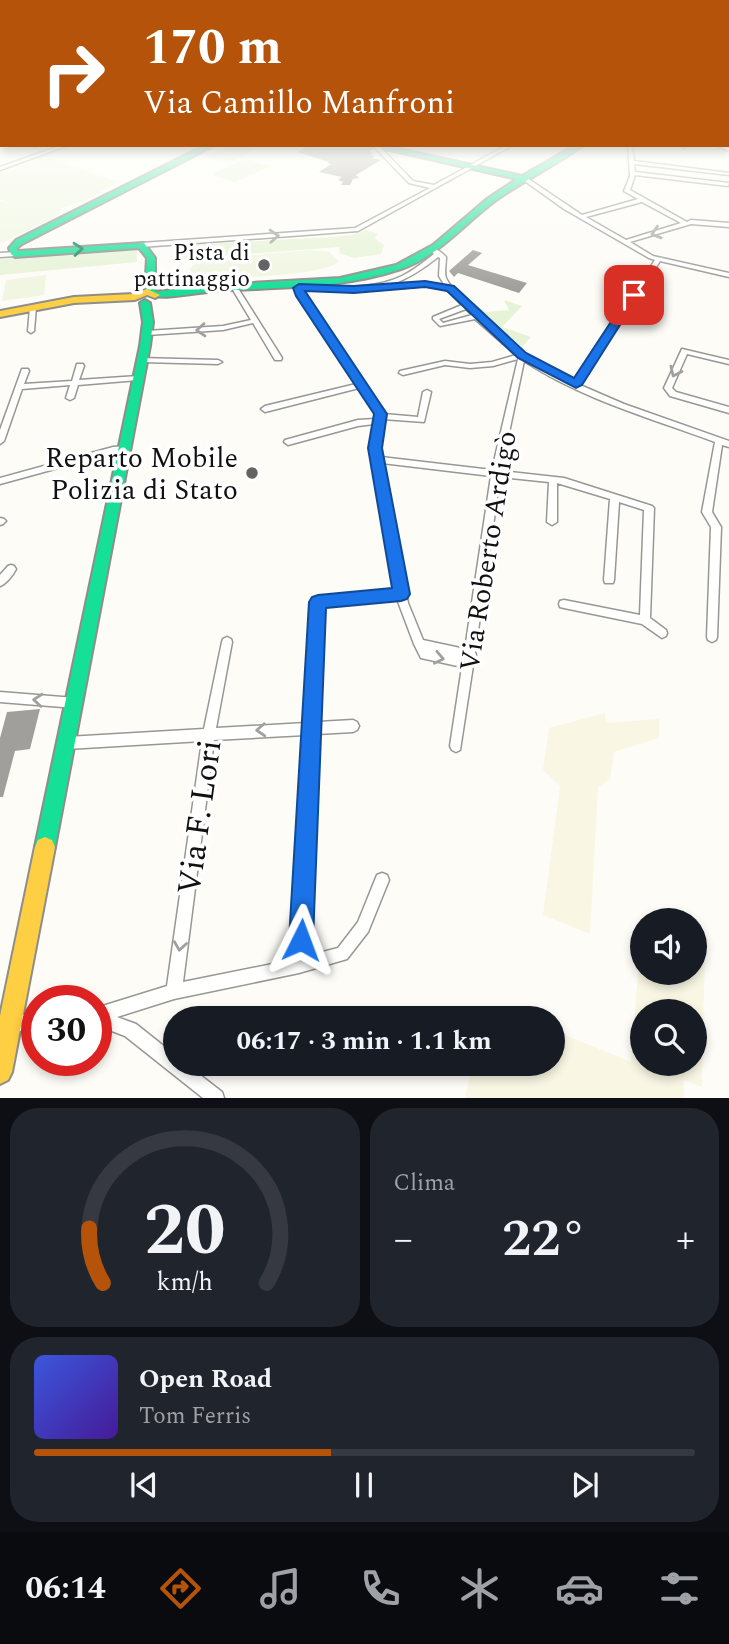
<!DOCTYPE html>
<html lang="it">
<meta charset="utf-8">
<style>
:root{--surface:#171b24;--page:#20242c;--text:#f1f3f6;--muted:#9ea1a6;--line:#363941;--accent:#b45309}
body{margin:0;font-family:Spectral,serif;background:var(--page);color:var(--text);height:100vh;display:flex;flex-direction:column;font-size:26px;white-space:nowrap}
*{box-sizing:border-box;margin:0}
p{font-size:23px;color:var(--muted)}
.icon{flex:none;width:38px;height:38px;fill:none;stroke:currentColor;stroke-width:2;stroke-linecap:round;stroke-linejoin:round}
.map{position:relative;height:1098px;overflow:hidden}
.sheet{display:flex;flex-direction:column;gap:10px;padding:10px;background:#0d0f14;flex:1}
.sheet>*{flex:none}
.hud{position:absolute;left:0px;top:0px;width:730px;height:147px;box-shadow:0 4px 10px #0003;background:#b45309;color:#fff;overflow:hidden}
.fabs{position:absolute;left:630px;top:908px;display:grid;gap:14px}
.fabs a{display:grid;place-items:center;width:77px;height:77px;border-radius:50%;background:var(--surface);box-shadow:0 4px 10px #0003;font-size:35px}
.speed{position:absolute;left:21px;top:985px;display:flex;gap:14px;font-size:35px;font-weight:700;text-align:center}
.speed>*{display:grid;place-content:center;width:91px;height:91px;border-radius:50%;background:var(--surface);box-shadow:0 4px 10px #0003;line-height:1}
.speed .limit{border:10px solid #d22;background:#fff;color:#111}
.pin{position:absolute;display:grid;place-items:center;width:60px;height:60px;color:#fff;margin:-30px;border-radius:14px;box-shadow:0 4px 10px #0006}
.me{position:absolute;width:77px;margin:-38px;rotate:3deg;stroke-linejoin:round;filter:drop-shadow(0 0 5px #0008)}
.turn{display:flex;align-items:center;gap:24px;height:147px;padding:0 28px;font-size:32px}
.turn .icon{width:91px;height:91px;stroke-width:2.5}
.turn b{display:block;font-size:49px;line-height:60px}
.big{font-size:52px;font-weight:700;line-height:1.1}
.sheet .tile{flex:1;display:flex;flex-direction:column;justify-content:center;gap:10px;min-width:0;padding:0 24px;border-radius:28px;background:var(--page)}
.sheet .dial{align-items:center;gap:0}
.dial svg{height:182px;overflow:visible;fill:none;stroke:var(--line);stroke-width:7;stroke-linecap:round;text-anchor:middle}
.dial text{fill:var(--text);stroke:none}
.song{display:flex;align-items:center;gap:21px}
.cover{width:84px;height:84px;border-radius:10px;background:linear-gradient(135deg,hsl(230 70% 55%),hsl(260 70% 35%))}
.played{height:7px;border-radius:4px;background:linear-gradient(90deg,var(--accent) 45%,var(--line) 45%)}
.keys{display:flex;justify-content:space-around;direction:ltr}
.heat{display:flex;justify-content:space-between;align-items:center;font-size:38px;direction:ltr}
.sheet .tiles{flex:1;display:grid;gap:10px;grid-template-columns:1fr 1fr}
.tile:last-child{grid-column:span 2}
.trip{position:absolute;left:163px;top:1006px;width:402px;height:70px;border-radius:35px;background:var(--surface);box-shadow:0 4px 10px #0003;font-weight:700;line-height:70px;text-align:center}
.tab-bar{display:flex;height:112px;justify-content:space-around;align-items:center;background:#090b0e;color:var(--muted)}
.tab-bar .icon{width:49px;height:49px}
.tab-bar .on{color:var(--accent)}
.tab-bar b{font-size:32px;color:var(--text)}
.map>svg:first-child{display:block}
</style>
<div class="map">
<svg width="729" height="1098" viewBox="0 0 729 1098">
<rect width="100%" height="100%" fill="#fdfcf7"/>
<!-- farmland -->
<g fill="#f9f7e4" fill-rule="evenodd">
<polygon points="605,713 606,723 659,719 659,738 614,752 610,779 598,787 590,934 543,915 560,786 543,770 549,728"/>
<path d="M642,925V973H695V943L705,947L702,1087L684,1080V1098H465L472,1064H553V1030L631,1062ZM642,1012H695V1064H642Z"/>
</g>
<!-- green -->
<g fill="#e7f3d7">
<polygon points="235,145 257,149 228,163 207,156"/>
<polygon points="244,159 271,166 235,182 214,176 216,172"/>
<polygon points="367,230 378,234 374,238 384,245 381,254 354,258 340,253 339,247 182,259 183,255 190,254 191,245 329,237 351,235"/>
<polygon points="128,249 137,249 137,262 0,275 0,259"/>
<polygon points="504,300 522,306 502,327 531,337 522,347 470,304 474,303 485,312 509,310"/>
</g>
<!-- pitch -->
<g fill="#f0f6e1">
<polygon points="39,159 51,159 118,182 85,201 61,208 60,212 54,218 0,244 0,201 10,203 0,199 0,173"/>
<path d="M310,250L329,252L339,261C329,275 233,278 211,279L196,277L190,270L193,265L209,259Z"/>
<polygon points="46,275 44,295 2,301 6,280"/>
</g>
<!-- building -->
<g fill="#a19f9c">
<polygon points="310,145 366,145 373,149 369,152 374,153 370,155 375,156 372,158 381,160 356,175 359,178 353,179 350,185 341,185 343,182 338,180 342,177 319,172 331,164 327,163 329,162 297,152"/>
<polygon points="473,250 482,253 468,265 527,283 519,293 458,273 454,277 449,271"/>
<polygon points="40,709 30,749 15,751 3,797 0,797 0,738 7,712"/>
</g>
<g fill="none" stroke-linecap="round" stroke-linejoin="round">
<!-- street casing -->
<g stroke="#979795" stroke-width="3">
<g id="street">
<polygon points="32,145 39,145 34,147"/>
<polygon points="62,145 69,145 0,170 0,167"/>
<polygon points="507,145 513,145 358,231 141,247 138,245 141,243 355,228 430,188 409,183 375,148 375,146 379,146 413,181 434,185"/>
<path d="M628,145H632L634,161L729,173V175L634,164L635,172L729,183L728,186L635,175L630,190L687,222L691,220L729,223V227L691,224L630,242L653,256L729,273V277L660,261L580,385L624,404L729,441V447L722,445L712,512L721,527L717,637L716,640L712,642L708,640L707,637L711,527L702,512L715,442C650,418 582,399 524,361L501,471L564,478L652,506L654,508L650,618L666,630L667,633L666,636L662,638L642,624L564,608L560,607L559,604L560,601L564,600L640,615L644,510L619,502L614,580L613,583H605L604,580L610,499L557,483V522L552,525L547,522L549,482L500,477L475,652L476,655L474,659L460,750L456,752L452,750L450,746L462,667L421,658L414,644L397,599L323,606L318,722L353,720L357,722L359,726L357,730L353,732L317,734L307,956L338,948L358,922L377,875L382,873L387,875L389,880L368,932L347,959L299,973L174,999L117,1017L136,1024L175,1055V1064H186L222,1092L224,1098H203L125,1036L96,1025V1008L167,986L202,741L67,749L63,747L61,743L63,739L67,737L204,729L222,642L223,639L227,637L231,639L232,642L216,728L306,723L313,602L314,599L396,590L371,448L374,424L358,426L288,445L284,442L285,440L358,420L375,419L376,414L359,388L265,412L261,409L265,406L356,384L299,296L295,282L300,281L302,286C335,286 371,291 402,276C414,270 424,262 434,254L429,250C435,246 442,253 446,257C446,264 444,272 446,278C451,289 463,298 471,307C501,336 534,365 574,383L655,260L649,258L564,209L522,179L527,178L582,215L638,199L624,191L630,176ZM642,202L681,223L626,240L586,217ZM438,257L440,258L439,276L445,286L425,282L391,285C409,278 423,269 438,257ZM387,286V288L389,289L425,286L448,290L462,305L433,317V319L440,326L475,319L516,355L492,362L470,364L445,361L400,371L399,373L403,375L445,365L470,368L493,366L518,359L492,470L381,457L379,448L383,419L424,422L431,392L427,390L423,392L418,417L384,414L305,296L303,290H357ZM466,309L472,315L443,323L439,319ZM382,463L491,476L465,649L423,640L408,603ZM305,735L292,960L183,982L214,740Z"/>
<polygon points="684,145 690,145 684,148 682,147"/>
<polygon points="715,145 722,145 729,148 729,151"/>
<polygon points="0,253 15,252 18,254 15,256 0,257"/>
<polygon points="233,283 236,285 282,358 281,360 275,360 253,323 223,330 147,335 144,333 147,331 223,326 251,320 230,285"/>
<polygon points="33,305 36,307 34,331 31,333 28,331 30,307"/>
<polygon points="682,349 729,360 729,364 687,354 672,388 676,392 729,407 729,413 670,396 664,388"/>
<polygon points="139,358 218,360 222,362 218,364 142,362 138,360"/>
<polygon points="77,364 83,364 84,366 79,380 138,376 142,378 138,380 78,385 74,398 70,400 66,398 70,385 22,389 4,441 0,444 0,430 22,369 28,369 29,371 24,384 72,381"/>
<polygon points="125,446 129,449 128,451 113,453 0,484 0,478 113,447"/>
<polygon points="0,518 4,519 6,521 3,524 0,525"/>
<path d="M11,565L14,566L16,569C13,575 6,584 0,586V575L8,566Z"/>
<polygon points="0,692 75,698 79,699 81,703 79,707 75,708 0,702"/>
<polygon points="37,1014 37,1030 0,1032 0,1016"/>
</g>
</g>
<!-- fast casing -->
<g stroke="#8e8d8b" stroke-width="4">
<g id="fast">
<path d="M206,145H215L22,244L17,248L18,251L144,243L155,258V292L216,285L340,278L396,265L433,245L487,199L517,179L368,145H381L522,176L576,145H584C555,166 524,180 495,201C464,224 439,256 401,269C342,289 279,287 217,291C198,292 159,302 145,293L147,258L139,248L15,257L11,254L9,248L16,240Z"/>
<polygon points="145,300 150,303 153,322 150,346 55,847 52,854 45,857 38,854 35,847 140,346 143,322 140,303"/>
</g>
</g>
<!-- slow casing -->
<g stroke="#8e8d8b" stroke-width="4">
<g id="slow">
<polygon points="147,289 160,295 155,298 147,295 135,300 74,303 0,317 0,311 74,297 133,294"/>
<polygon points="45,837 52,840 55,847 12,1072 8,1080 0,1084 0,1016 35,847 38,840"/>
</g>
</g>
<!-- street -->
<use href="#street" fill="#fffffe" fill-rule="evenodd"/>
<!-- fast -->
<use href="#fast" fill="#16e098" fill-rule="evenodd"/>
<!-- slow -->
<use href="#slow" fill="#ffcf43" fill-rule="evenodd"/>
</g>
<!-- one-way arrows -->
<defs><path id="oneway-chevron" d="M-2-3.5L2.5 0L-2 3.5" fill="none" stroke-width="1.6" stroke-linecap="round" stroke-linejoin="round" transform="scale(1.75)"/></defs>
<g stroke="#a0a09f">
<use href="#oneway-chevron" transform="translate(656 233) rotate(163)"/>
<use href="#oneway-chevron" transform="translate(274 236) rotate(-3)"/>
<use href="#oneway-chevron" transform="translate(201 330) rotate(176)"/>
<use href="#oneway-chevron" transform="translate(675 372) rotate(115)"/>
<use href="#oneway-chevron" transform="translate(439 658) rotate(12)"/>
<use href="#oneway-chevron" transform="translate(38 700) rotate(-175)"/>
<use href="#oneway-chevron" transform="translate(261 730) rotate(177)"/>
<use href="#oneway-chevron" transform="translate(180 946) rotate(98)"/>
</g>
<use stroke="#14835b" href="#oneway-chevron" transform="translate(78 249) rotate(-5)"/>
<!-- sky -->
<linearGradient id="sky" x2="0" y2="1"><stop stop-color="#9dc9ee"/><stop offset="0.47" stop-color="#fefefb"/><stop offset="1" stop-color="#fefefb" stop-opacity="0"/></linearGradient>
<rect width="729" height="290" fill="url(#sky)"/>
<!-- route -->
<polygon fill="#1a73e8" stroke="#114b97" stroke-width="2" points="425,281 454,286 526,353 574,378 630,293 639,295 582,385 576,388 518,358 447,291 425,287 354,293 305,291 387,414 382,448 410,594 407,599 401,601 326,608 313,940 309,948 301,952 292,948 289,940 309,602 312,597 318,595 392,588 368,448 374,414 296,296 293,288 299,284 354,286"/>
<!-- markers -->
<g fill="#646362" stroke="#fff" stroke-width="2.5">
<circle cx="264" cy="265" r="7"/>
<circle cx="252" cy="473" r="7"/>
</g>
<g text-anchor="middle" stroke-width="7" stroke-linejoin="round" paint-order="stroke">
<!-- far-poi labels -->
<g font-size="23" fill="#111" stroke="#fff" text-anchor="end">
<text x="250" y="260">Pista di<tspan x="250" dy="26">pattinaggio</tspan></text>
</g>
<!-- poi labels -->
<g font-size="28" fill="#111" stroke="#fff" text-anchor="end">
<text x="238" y="467">Reparto Mobile<tspan x="238" dy="32">Polizia di Stato</tspan></text>
</g>
<!-- street labels -->
<g font-size="28" fill="#111" stroke="#fff">
<text transform="translate(487 551) rotate(-81)" y="10">Via Roberto Ardigò</text>
</g>
<!-- near-street labels -->
<g font-size="33" fill="#111" stroke="#fff">
<text transform="translate(198 817) rotate(-82)" y="12">Via F. Lori</text>
</g>
</g>
</svg>
<div class="fabs">
<a><svg class="icon" aria-label="sound" viewBox="0 0 24 24"><path d="M4 9h4l5-4v14l-5-4H4zM17 9q2 3 0 6"/></svg></a>
<a><svg class="icon" aria-label="search" viewBox="0 0 24 24"><circle cx="10" cy="10" r="6"/><path d="M15 15l6 6"/></svg></a>
</div>
<div class="speed"><div class="limit">30</div></div>
<div class="pin" style="left:634px;top:295px;background:#d93025"><svg class="icon" aria-label="arrive" viewBox="0 0 24 24"><path d="M6 21V4h12l-3 4 3 4H6"/></svg></div>
<svg class="me" style="left:301px;top:940px" viewBox="-20 -20 40 40"><path d="M0-17L14 15 0 8-14 15z" fill="#1a73e8" stroke="#fff" stroke-width="4"/></svg>
<div class="trip">06:17 · 3 min · 1.1 km</div>
<div class="hud">
<div class="turn"><svg class="icon" aria-label="right" viewBox="0 0 24 24"><path d="M7 20v-9h11M14 6l5 5-5 5"/></svg><div><b>170 m</b>Via Camillo Manfroni</div></div>
</div>
</div>
<section class="sheet">
<div class="tiles">
<div class="tile dial"><svg viewBox="0 0 100 80">
<path d="M14 69A42 42 0 1 1 86 69"/>
<path d="M14 69A42 42 0 0 1 8 45" stroke="#b45309"/>
<text x="50" y="56" font-size="32" font-weight="700">20</text>
<text x="50" y="72" font-size="11">km/h</text>
</svg></div>
<div class="tile"><p>Clima</p>
<div class="heat"><a>−</a><b class="big">22°</b><a>+</a></div>
</div>
<div class="tile">
<div class="song"><i class="cover"></i><div><b>Open Road</b><p>Tom Ferris</p></div></div>
<div class="played"></div>
<div class="keys"><svg class="icon" aria-label="previous" viewBox="0 0 24 24"><path d="M18 5L8 12l10 7zM5 5v14"/></svg><svg class="icon" aria-label="pause" viewBox="0 0 24 24"><path d="M8 5v14M16 5v14"/></svg><svg class="icon" aria-label="next" viewBox="0 0 24 24"><path d="M6 5l10 7-10 7zM19 5v14"/></svg></div>
</div>
</div>
</section>
<nav class="tab-bar">
<b>06:14</b>
<svg class="icon on" aria-label="directions" viewBox="0 0 24 24"><path d="M12 3l9 9-9 9-9-9zM9 14v-3h6M13 9l2 2-2 2"/></svg>
<svg class="icon" aria-label="music" viewBox="0 0 24 24"><path d="M9 18V5l10-2v13"/><circle cx="6" cy="18" r="3"/><circle cx="16" cy="16" r="3"/></svg>
<svg class="icon" aria-label="phone" viewBox="0 0 24 24"><path d="M5 4h4l2 5-3 2q2 4 5 5l2-3 5 2v4C11 20 4 13 5 4z"/></svg>
<svg class="icon" aria-label="climate" viewBox="0 0 24 24"><path d="M12 3v18M4 7l16 10M4 17L20 7"/></svg>
<svg class="icon" aria-label="car" viewBox="0 0 24 24"><path d="M5 17H2v-5l4-1 3-4h7l3 4 3 1v5h-3M9 17h6M6 11h13"/><circle cx="7" cy="17" r="2"/><circle cx="17" cy="17" r="2"/></svg>
<svg class="icon" aria-label="filters" viewBox="0 0 24 24"><path d="M4 7h16M4 17h16"/><circle cx="9" cy="7" r="2"/><circle cx="15" cy="17" r="2"/></svg>
</nav>
